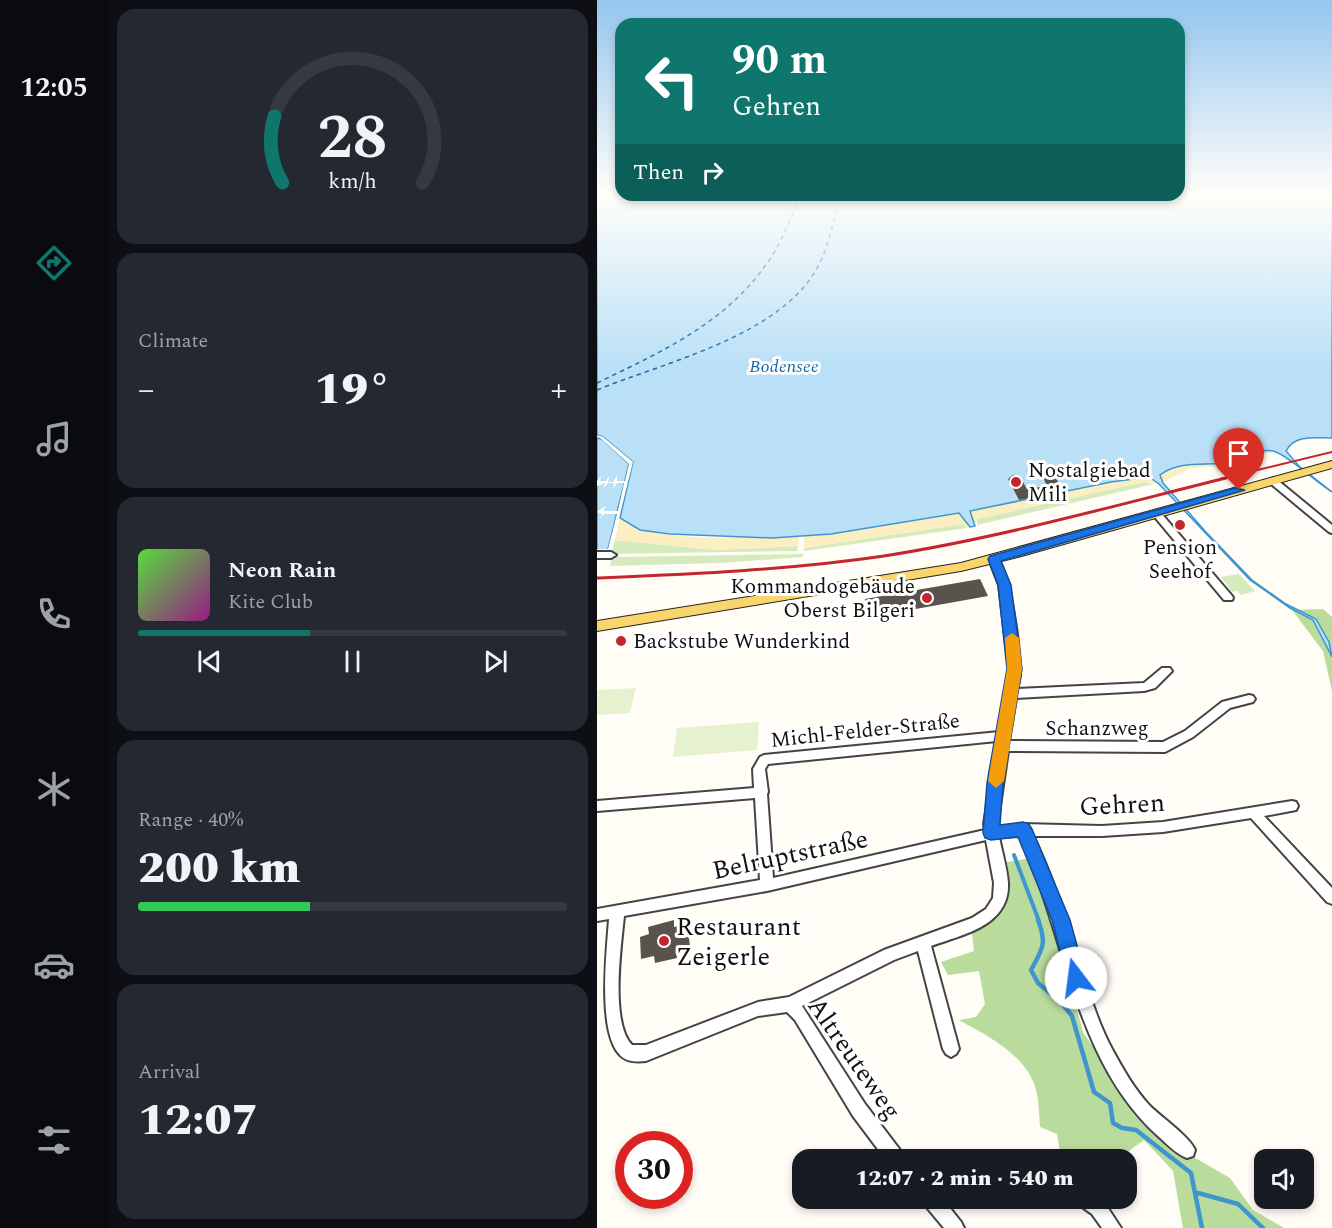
<!DOCTYPE html>
<meta charset="utf-8">
<style>
:root{--surface:#171b24;--page:#242831;--text:#f1f3f6;--muted:#9ea1a6;--line:#363941;--accent:#0f766e}
body{margin:0;font-family:Spectral,serif;background:var(--page);color:var(--text);height:100vh;display:flex;flex-direction:column;font-size:22px;white-space:nowrap}
*{box-sizing:border-box;margin:0}
p{font-size:20px;color:var(--muted)}
.icon{flex:none;width:33px;height:33px;fill:none;stroke:currentColor;stroke-width:2;stroke-linecap:round;stroke-linejoin:round}
.map{position:relative;flex:1;overflow:hidden}
.side{display:flex;flex-direction:column;gap:9px;padding:9px;background:#0d0f14;width:489px}
.side>*{flex:none}
.hud{position:absolute;left:18px;top:18px;width:570px;height:183px;border-radius:18px;box-shadow:0 3px 9px #0003;background:#0f766e;color:#fff;overflow:hidden}
.tools{position:absolute;left:657px;top:1149px;display:grid;gap:12px}
.tools a{display:grid;place-items:center;width:60px;height:60px;border-radius:12px;background:var(--surface);box-shadow:0 3px 9px #0003;font-size:30px}
.speed{position:absolute;left:18px;top:1131px;display:flex;gap:12px;font-size:30px;font-weight:700;text-align:center}
.speed>*{display:grid;place-content:center;width:78px;height:78px;border-radius:50%;background:var(--surface);box-shadow:0 3px 9px #0003;line-height:1}
.speed .limit{border:9px solid #d22;background:#fff;color:#111}
.pin{position:absolute;display:grid;place-items:center;width:51px;height:51px;color:#fff;margin:-62px -26px;border-radius:50% 50% 50% 0;rotate:-45deg;box-shadow:0 0 6px #0007}
.pin .icon{rotate:45deg}
.me{position:absolute;width:66px;margin:-33px;rotate:345deg;stroke-linejoin:round;filter:drop-shadow(0 0 4px #0008)}
.turn{display:flex;align-items:center;gap:21px;height:126px;padding:0 18px;font-size:27px}
.turn .icon{width:78px;height:78px;stroke-width:2.5}
.turn b{display:block;font-size:42px;line-height:51px}
.then{display:flex;align-items:center;height:57px;padding:0 18px;background:#0003;gap:12px;font-size:22px}
.big{font-size:45px;font-weight:800;line-height:1.1}
.side .tile{flex:1;display:flex;flex-direction:column;justify-content:center;gap:9px;min-width:0;padding:0 21px;border-radius:18px;background:var(--page)}
.side .dial{align-items:center;gap:0}
.dial svg{height:156px;overflow:visible;fill:none;stroke:var(--line);stroke-width:7;stroke-linecap:round;text-anchor:middle}
.dial text{fill:var(--text);stroke:none}
.song{display:flex;align-items:center;gap:18px}
.cover{width:72px;height:72px;border-radius:9px;background:linear-gradient(135deg,hsl(110 70% 55%),hsl(310 70% 35%))}
.played{height:6px;border-radius:3px;background:linear-gradient(90deg,var(--accent) 40%,var(--line) 40%)}
.keys{display:flex;justify-content:space-around;direction:ltr}
.heat{display:flex;justify-content:space-between;align-items:center;font-size:33px;direction:ltr}
.charge{height:9px;border-radius:4px;background:linear-gradient(90deg,#34c759 40%,var(--line) 0)}
.trip{position:absolute;left:195px;top:1149px;width:345px;height:60px;border-radius:18px;background:var(--surface);box-shadow:0 3px 9px #0003;font-weight:800;line-height:60px;text-align:center}
main{display:flex;flex:1;min-height:0}
.menu{display:flex;flex-direction:column;width:108px;justify-content:space-around;align-items:center;background:#090b0e;color:var(--muted)}
.menu .icon{width:42px;height:42px}
.menu .selected{color:var(--accent)}
.menu b{font-size:27px;color:var(--text)}
.map>svg:first-child{display:block}
</style>
<main>
<nav class="menu">
<b>12:05</b>
<svg class="icon selected" aria-label="directions" viewBox="0 0 24 24"><path d="M12 3l9 9-9 9-9-9zM9 14v-3h6M13 9l2 2-2 2"/></svg>
<svg class="icon" aria-label="music" viewBox="0 0 24 24"><path d="M9 18V5l10-2v13"/><circle cx="6" cy="18" r="3"/><circle cx="16" cy="16" r="3"/></svg>
<svg class="icon" aria-label="phone" viewBox="0 0 24 24"><path d="M5 4h4l2 5-3 2q2 4 5 5l2-3 5 2v4C11 20 4 13 5 4z"/></svg>
<svg class="icon" aria-label="climate" viewBox="0 0 24 24"><path d="M12 3v18M4 7l16 10M4 17L20 7"/></svg>
<svg class="icon" aria-label="car" viewBox="0 0 24 24"><path d="M5 17H2v-5l4-1 3-4h7l3 4 3 1v5h-3M9 17h6M6 11h13"/><circle cx="7" cy="17" r="2"/><circle cx="17" cy="17" r="2"/></svg>
<svg class="icon" aria-label="filters" viewBox="0 0 24 24"><path d="M4 7h16M4 17h16"/><circle cx="9" cy="7" r="2"/><circle cx="15" cy="17" r="2"/></svg>
</nav>
<section class="side">
<div class="tile dial"><svg viewBox="0 0 100 80">
<path d="M14 69A42 42 0 1 1 86 69"/>
<path d="M14 69A42 42 0 0 1 10 35" stroke="#0f766e"/>
<text x="50" y="56" font-size="32" font-weight="700">28</text>
<text x="50" y="72" font-size="11">km/h</text>
</svg></div>
<div class="tile"><p>Climate</p>
<div class="heat"><a>−</a><b class="big">19°</b><a>+</a></div>
</div>
<div class="tile">
<div class="song"><i class="cover"></i><div><b>Neon Rain</b><p>Kite Club</p></div></div>
<div class="played"></div>
<div class="keys"><svg class="icon" aria-label="previous" viewBox="0 0 24 24"><path d="M18 5L8 12l10 7zM5 5v14"/></svg><svg class="icon" aria-label="pause" viewBox="0 0 24 24"><path d="M8 5v14M16 5v14"/></svg><svg class="icon" aria-label="next" viewBox="0 0 24 24"><path d="M6 5l10 7-10 7zM19 5v14"/></svg></div>
</div>
<div class="tile"><p>Range · 40%</p><b class="big">200 km</b><div class="charge"></div></div>
<div class="tile"><p>Arrival</p><b class="big">12:07</b></div>
</section>
<div class="map">
<svg width="735" height="1228" viewBox="0 0 735 1228">
<rect width="100%" height="100%" fill="#fffdf5"/>
<!-- green -->
<g fill="#d5ebbd">
<polygon points="547,482 557,484 380,525 380,519"/>
<polygon points="367,524 370,528 207,551 207,548"/>
<polygon points="18,540 119,550 201,546 200,551 14,554"/>
<polygon points="206,554 206,557 123,563 13,566 15,557"/>
<polygon points="642,574 658,591 644,595 640,591 635,592 624,577"/>
</g>
<!-- forest -->
<g fill="#b9dc9c">
<polygon points="726,609 735,617 735,691 726,651 695,610"/>
<path d="M435,858L469,929L473,984L486,1032L525,1090L581,1148L633,1178L656,1210L687,1228H586L576,1171L547,1140L521,1159H464L460,1134L443,1127C442,1113 442,1094 436,1081C423,1052 389,1035 362,1020L379,1017L388,1004L382,971L351,975L344,962L377,951L375,934C404,913 404,897 403,863Z"/>
</g>
<!-- sand -->
<g fill="#fbeec1">
<polygon points="662,451 683,454 662,453 637,465 594,468 566,482 563,475 591,465 636,461"/>
<polygon points="548,476 560,483 547,482 380,519 378,526 372,511"/>
<polygon points="362,513 373,527 370,528 367,524 207,548 207,537"/>
<path d="M23,518C64,547 152,535 202,537L201,546L119,550L18,540Z"/>
</g>
<!-- pitch -->
<g fill="#e6f2cf">
<polygon points="39,688 33,713 0,715 0,690"/>
<polygon points="162,722 160,750 76,757 80,728"/>
</g>
<!-- water -->
<g fill="#b9e0f7" stroke="#3f96cf" stroke-width="1.5">
<path d="M0,196H735V438C719,438 698,434 689,451L702,466L735,492C719,482 694,458 679,452C663,446 650,459 635,462C611,467 584,459 563,475L566,483L608,531L655,580L689,604L719,619L732,642L735,657L716,620L693,608L653,580L562,484L552,477L514,482L373,511L378,526L373,527L362,513L234,534L175,538L73,534L43,530L23,518L36,462L6,437L0,435Z"/>
<polygon points="0,438 5,439 32,464 10,553 0,553"/>
</g>
<!-- pier -->
<polygon fill="#fffdf5" points="0,435 6,437 36,462 13,553 0,552 0,549 11,549 20,514 7,514 3,519 5,514 0,512 8,506 7,511 21,511 27,483 20,483 16,489 17,483 11,483 6,489 8,483 0,486 0,481 4,476 3,481 9,481 12,476 11,482 16,482 20,476 20,481 28,481 32,464"/>
<g fill="none" stroke-linecap="round" stroke-linejoin="round">
<!-- stream-far1 -->
<polyline stroke="#3f96cf" stroke-width="4" points="417,855 442,921"/>
<!-- stream -->
<g stroke="#3f96cf" stroke-width="4.5">
<path d="M441,920C450,944 446,948 434,970L441,983L464,1002L475,1016L497,1092L513,1103L516,1123L525,1128L539,1130L594,1173L605,1228"/>
<polyline points="601,1193 641,1204 666,1228"/>
</g>
<!-- ferry -->
<g stroke="#1768a6" stroke-width="1.5" stroke-dasharray="4.5 4" stroke-linecap="butt">
<path d="M0,383C62,353 127,324 168,266C184,245 193,220 203,196"/>
<path d="M0,390C68,362 180,337 219,270C232,248 236,220 244,196"/>
</g>
</g>
<!-- building -->
<g fill="#5a524d">
<polygon points="449,469 455,471 467,492 422,500 411,479 416,475 423,477 430,489 450,486 444,473"/>
<polygon points="383,579 391,596 274,617 268,599"/>
<polygon points="77,920 77,927 90,924 93,946 79,949 80,958 58,963 57,956 44,959 43,937 52,934 51,927"/>
</g>
<g fill="none" stroke-linecap="round" stroke-linejoin="round">
<!-- minor casing -->
<g stroke="#444" stroke-width="4">
<g id="minor">
<polygon points="676,478 679,479 735,525 735,533 732,532 673,483 672,481"/>
<polygon points="560,511 563,512 635,596 636,598 635,600 627,600 557,516 555,514"/>
<polygon points="0,552 14,552 19,555 14,558 0,558"/>
<path d="M397,556C413,563 422,647 423,666C424,674 422,682 420,689L547,683L565,668H573L575,671L558,688L547,691L419,698L412,741L566,742L588,731L625,702L652,695L656,696L658,699L656,702L633,708L596,737L568,752L411,751L400,827L426,824L505,826L566,822L695,801L699,802L701,806L699,810L667,816L735,888V904L730,902L654,818L566,832L505,836H436C456,877 469,920 483,964C492,993 501,1023 515,1049C526,1069 537,1089 553,1106C564,1117 593,1137 598,1150L596,1156L590,1158C579,1154 570,1144 561,1136C476,1059 469,935 423,836L402,837C405,852 410,868 411,883C413,926 365,935 334,946L362,1049L359,1054L354,1057L349,1054L346,1049L321,951L297,960L205,1006L268,1104L306,1154L308,1160H289L256,1116L198,1020L190,1012L161,1016L49,1061C40,1062 29,1062 23,1055C0,1032 10,950 12,919L0,921V909L163,880L158,798L0,811V801L157,788L156,769L163,757L167,755L402,732L412,669L402,585L392,559ZM400,741L387,824L388,830L176,878L170,794L171,792L168,769L171,764ZM389,840L397,883L396,898L389,909L375,918L287,950L192,997L161,1002L49,1045H35C13,1023 24,947 27,916L170,891Z"/>
<polygon points="404,1152 416,1154 418,1160 396,1160 398,1154"/>
<polygon points="325,1198 345,1198 364,1222 367,1228 347,1228 327,1204"/>
<polygon points="479,1198 502,1198 507,1202 524,1228 505,1228 495,1214 481,1204"/>
</g>
</g>
<!-- major casing -->
<g stroke="#222" stroke-width="2">
<polygon id="major" points="735,461 735,468 421,557 364,571 0,631 0,621 364,563"/>
</g>
<!-- minor -->
<use href="#minor" fill="#fff" fill-rule="evenodd"/>
<!-- major -->
<use href="#major" fill="#f9d66b" fill-rule="evenodd"/>
<!-- rail-far1 -->
<polyline stroke="#c4262e" stroke-width="2" points="623,479 735,452"/>
<!-- rail -->
<path stroke="#c4262e" stroke-width="3" d="M0,578C95,574 192,570 287,556C402,538 516,506 629,478"/>
</g>
<!-- sky -->
<linearGradient id="sky" x2="0" y2="1"><stop stop-color="#95c6ee"/><stop offset="0.53" stop-color="#fffefa"/><stop offset="1" stop-color="#fffefa" stop-opacity="0"/></linearGradient>
<rect width="735" height="368" fill="url(#sky)"/>
<!-- route -->
<polygon fill="#1a73e8" stroke="#114b97" stroke-width="1.5" points="638,488 648,490 404,561 414,585 425,669 406,783 403,825 426,822 432,824 435,829 473,920 489,978 486,985 479,987 473,985 470,978 455,920 421,837 394,840 388,838 386,833 390,783 410,669 401,585 391,559 393,556"/>
<!-- slow -->
<polygon fill="#f59e0b" points="415,633 422,638 425,669 407,781 399,788 391,781 410,669 408,638"/>
<!-- markers -->
<g fill="#c4262e" stroke="#fff" stroke-width="2">
<circle cx="419" cy="482" r="6"/>
<circle cx="583" cy="525" r="6"/>
<circle cx="330" cy="598" r="6"/>
<circle cx="24" cy="641" r="6"/>
<circle cx="67" cy="941" r="6"/>
</g>
<g text-anchor="middle" stroke-width="6" stroke-linejoin="round" paint-order="stroke">
<!-- far-water labels -->
<g font-size="18" font-style="italic" fill="#1768a6" stroke="#fff">
<text x="187" y="372">Bodensee</text>
</g>
<!-- poi labels -->
<g font-size="21" fill="#111" stroke="#fff" text-anchor="start">
<text x="431" y="477">Nostalgiebad<tspan x="431" dy="24">Mili</tspan></text>
<text x="583" y="554" text-anchor="middle">Pension<tspan x="583" dy="24">Seehof</tspan></text>
<text x="318" y="593" text-anchor="end">Kommandogebäude<tspan x="318" dy="24">Oberst Bilgeri</tspan></text>
<text x="36" y="648">Backstube Wunderkind</text>
</g>
<!-- street labels -->
<g font-size="21" fill="#111" stroke="#fff">
<text x="500" y="735">Schanzweg</text>
<text transform="translate(268 730) rotate(-6)" y="7">Michl-Felder-Straße</text>
</g>
<!-- near-street labels -->
<g font-size="26" fill="#111" stroke="#fff">
<text transform="translate(525 804) rotate(-3)" y="9">Gehren</text>
<text transform="translate(193 854) rotate(-12)" y="9">Belruptstraße</text>
<text transform="translate(258 1058) rotate(55)" y="9">Altreuteweg</text>
</g>
<!-- near-poi labels -->
<g font-size="26" fill="#111" stroke="#fff" text-anchor="start">
<text x="79" y="935">Restaurant<tspan x="79" dy="30">Zeigerle</tspan></text>
</g>
</g>
</svg>
<div class="tools">
<a><svg class="icon" aria-label="sound" viewBox="0 0 24 24"><path d="M4 9h4l5-4v14l-5-4H4zM17 9q2 3 0 6"/></svg></a>
</div>
<div class="speed"><div class="limit">30</div></div>
<div class="pin" style="left:642px;top:490px;background:#d93025"><svg class="icon" aria-label="arrive" viewBox="0 0 24 24"><path d="M6 21V4h12l-3 4 3 4H6"/></svg></div>
<svg class="me" style="left:479px;top:978px" viewBox="-20 -20 40 40"><circle r="19" fill="#fff"/><path d="M0-13L10 11 0 6-10 11z" fill="#1a73e8"/></svg>
<div class="trip">12:07 · 2 min · 540 m</div>
<div class="hud">
<div class="turn"><svg class="icon" aria-label="left" viewBox="0 0 24 24"><path d="M17 20v-9H6M10 6l-5 5 5 5"/></svg><div><b>90 m</b>Gehren</div></div>
<div class="then">Then<svg class="icon" aria-label="right" viewBox="0 0 24 24"><path d="M7 20v-9h11M14 6l5 5-5 5"/></svg></div>
</div>
</div>
</main>
